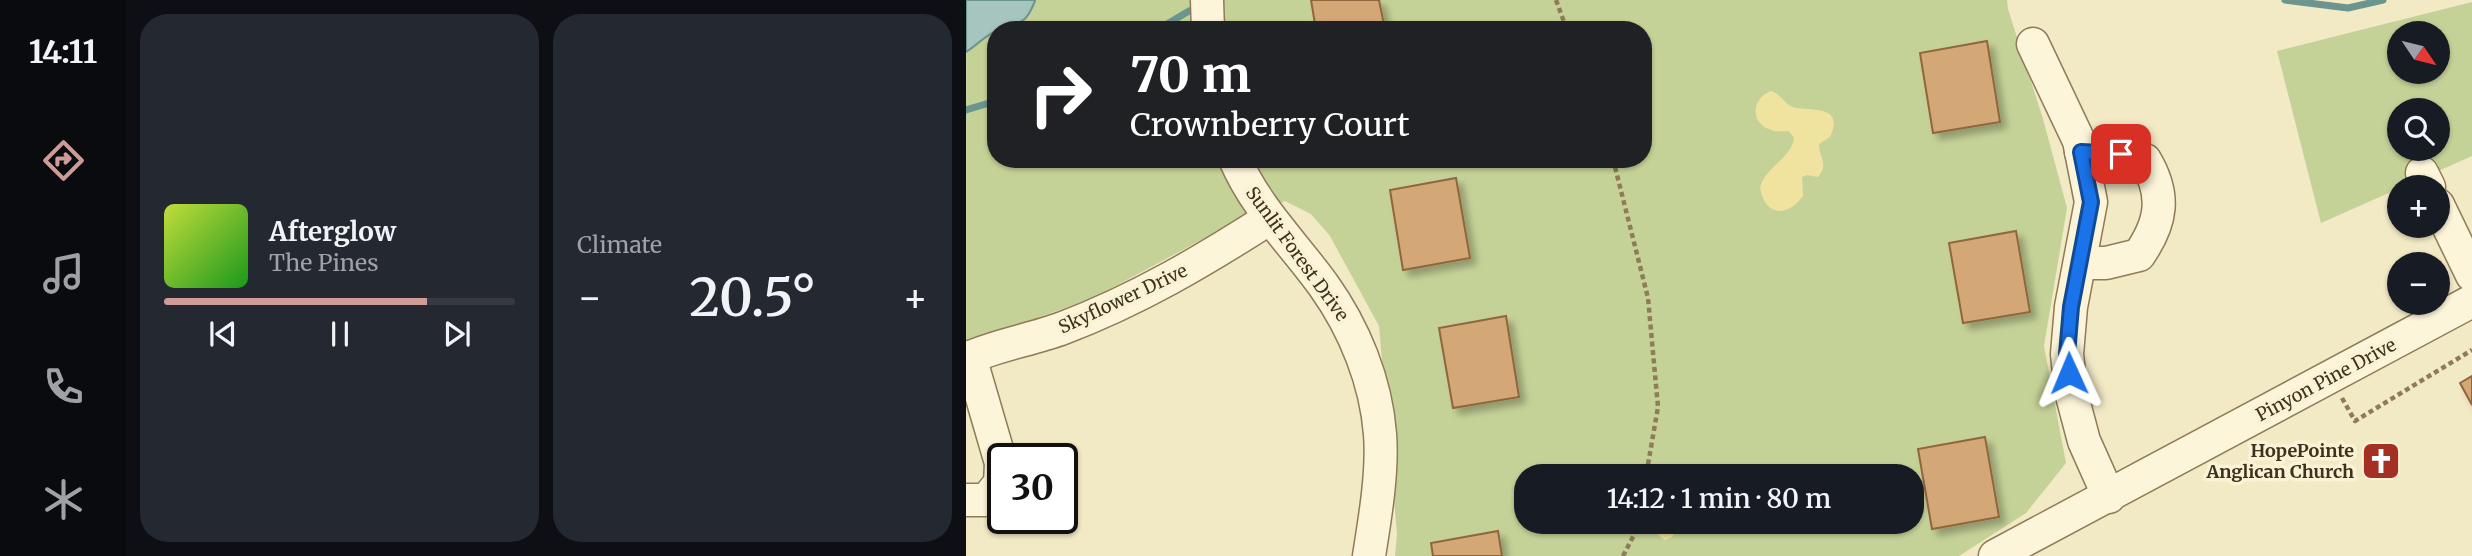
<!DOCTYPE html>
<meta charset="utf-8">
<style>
:root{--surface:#171b24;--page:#242831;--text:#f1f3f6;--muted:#9ea1a6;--line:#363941;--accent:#ce9b97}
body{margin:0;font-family:Merriweather,serif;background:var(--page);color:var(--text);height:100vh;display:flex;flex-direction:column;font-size:26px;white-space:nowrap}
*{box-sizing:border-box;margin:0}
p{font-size:23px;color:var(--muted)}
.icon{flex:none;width:38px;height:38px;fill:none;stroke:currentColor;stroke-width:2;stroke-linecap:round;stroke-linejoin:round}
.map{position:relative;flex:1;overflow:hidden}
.panel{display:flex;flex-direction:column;gap:14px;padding:14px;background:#0d0f14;width:840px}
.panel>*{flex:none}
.guide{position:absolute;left:21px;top:21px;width:665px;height:147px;border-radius:28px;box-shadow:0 2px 5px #0004;background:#202124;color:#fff;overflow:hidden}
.needle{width:46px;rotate:125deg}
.tools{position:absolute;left:1421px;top:21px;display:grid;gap:14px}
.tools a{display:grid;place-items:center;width:63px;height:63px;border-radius:50%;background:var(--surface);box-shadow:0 2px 5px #0004;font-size:35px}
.speed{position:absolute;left:21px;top:443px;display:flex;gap:14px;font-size:35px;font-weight:700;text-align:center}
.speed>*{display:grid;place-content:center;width:91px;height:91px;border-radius:50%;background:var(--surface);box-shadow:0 2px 5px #0004;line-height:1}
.speed .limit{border:4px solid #111;border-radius:10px;background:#fff;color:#111}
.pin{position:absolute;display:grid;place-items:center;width:60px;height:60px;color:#fff;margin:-30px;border-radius:14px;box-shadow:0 4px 10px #0006}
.me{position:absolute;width:77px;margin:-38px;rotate:359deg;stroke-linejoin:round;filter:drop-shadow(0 0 5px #0008)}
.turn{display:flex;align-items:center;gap:24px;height:147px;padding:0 28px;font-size:32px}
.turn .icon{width:91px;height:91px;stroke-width:2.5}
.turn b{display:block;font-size:49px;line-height:60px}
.big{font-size:52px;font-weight:600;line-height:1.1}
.panel .card{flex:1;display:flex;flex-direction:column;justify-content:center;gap:10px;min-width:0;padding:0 24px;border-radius:28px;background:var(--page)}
.song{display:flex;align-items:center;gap:21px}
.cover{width:84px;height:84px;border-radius:10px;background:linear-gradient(135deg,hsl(70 70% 55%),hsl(120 70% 35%))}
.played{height:7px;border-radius:4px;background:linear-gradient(90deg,var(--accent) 75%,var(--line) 75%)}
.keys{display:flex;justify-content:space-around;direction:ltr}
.heat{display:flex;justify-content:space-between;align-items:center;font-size:38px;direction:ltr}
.panel .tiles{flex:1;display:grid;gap:14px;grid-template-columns:repeat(2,1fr)}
.trip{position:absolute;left:548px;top:464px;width:410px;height:70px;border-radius:28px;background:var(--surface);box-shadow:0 2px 5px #0004;font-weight:600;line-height:70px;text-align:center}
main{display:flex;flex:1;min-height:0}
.dock{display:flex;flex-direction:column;width:126px;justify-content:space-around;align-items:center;background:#090b0e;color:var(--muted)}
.dock .icon{width:49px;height:49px}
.dock .selected{color:var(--accent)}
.dock b{font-size:32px;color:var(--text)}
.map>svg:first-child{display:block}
</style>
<main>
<nav class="dock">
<b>14:11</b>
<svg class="icon selected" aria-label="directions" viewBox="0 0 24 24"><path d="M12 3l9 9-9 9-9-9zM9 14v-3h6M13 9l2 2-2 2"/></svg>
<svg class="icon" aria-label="music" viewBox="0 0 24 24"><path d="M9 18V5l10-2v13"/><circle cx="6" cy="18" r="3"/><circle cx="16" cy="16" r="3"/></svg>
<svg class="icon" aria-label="phone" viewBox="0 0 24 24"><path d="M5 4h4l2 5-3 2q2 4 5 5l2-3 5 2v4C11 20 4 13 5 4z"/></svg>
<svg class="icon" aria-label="climate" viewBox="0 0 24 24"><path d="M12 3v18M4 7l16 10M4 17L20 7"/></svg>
</nav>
<section class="panel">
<div class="tiles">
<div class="card">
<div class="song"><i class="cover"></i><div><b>Afterglow</b><p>The Pines</p></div></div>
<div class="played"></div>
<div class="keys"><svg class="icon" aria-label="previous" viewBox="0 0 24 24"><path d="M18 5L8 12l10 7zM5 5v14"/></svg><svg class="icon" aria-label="pause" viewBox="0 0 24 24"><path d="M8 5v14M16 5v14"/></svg><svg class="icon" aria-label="next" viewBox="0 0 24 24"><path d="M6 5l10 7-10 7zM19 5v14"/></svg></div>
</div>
<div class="card"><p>Climate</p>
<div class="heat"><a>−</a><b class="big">20.5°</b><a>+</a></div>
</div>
</div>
</section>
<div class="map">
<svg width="1506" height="556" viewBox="0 0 1506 556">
<defs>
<filter id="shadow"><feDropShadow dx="6" dy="6" stdDeviation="3.5" flood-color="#0004"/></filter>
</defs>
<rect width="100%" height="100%" fill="#f2e9c5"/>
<!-- green -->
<g fill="#c5d297" fill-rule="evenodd">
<path d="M0,0H1041L1042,9L1077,119L1101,208L1078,346L1100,463L1060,513L993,556H429L431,534L413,326L364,236L345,214L319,201L237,239L129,297L0,344ZM30,30H677V159H30ZM560,476H945V522H560Z"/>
<path d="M1506,2V156L1355,223L1311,51ZM1433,33H1472V72H1433ZM1433,110H1472V149H1433Z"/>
</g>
<!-- sand -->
<g fill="#f0e3a0">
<path d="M805,91C815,94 818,104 827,107C842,112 880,103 864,137L853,144C853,158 863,164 852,177L841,175L836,177L837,196C820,219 798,215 794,187C801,165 825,159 828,138L823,131C817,131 810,132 805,130C783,123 786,98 805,91Z"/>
<polygon points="687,522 732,522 726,525 716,523 706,537 699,540 687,531"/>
</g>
<!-- water -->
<path fill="#a7c5bf" stroke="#6c958f" stroke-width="2" d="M0,0H69V1C58,28 54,20 32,30C21,34 11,45 0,52Z"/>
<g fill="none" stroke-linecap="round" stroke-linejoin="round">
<!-- stream -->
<g stroke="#6c958f" stroke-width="7">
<polyline points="1319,0 1382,8 1417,0"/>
<polyline points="191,30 223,11"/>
<polyline points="0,110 30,101"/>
</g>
</g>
<!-- building -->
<g fill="#d4a777" stroke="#91663c" stroke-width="2" filter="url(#shadow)">
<polygon points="345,0 413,0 419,30 350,30"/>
<polygon points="1021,41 1034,122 967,133 954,53"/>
<polygon points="490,178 504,258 437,270 424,190"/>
<polygon points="1050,231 1064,312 997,323 983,243"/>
<polygon points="540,316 553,397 487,408 473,328"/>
<polygon points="1506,376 1506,405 1494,383"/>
<polygon points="1019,437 1033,517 966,529 952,449"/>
<polygon points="532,531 536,556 467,556 465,543"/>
</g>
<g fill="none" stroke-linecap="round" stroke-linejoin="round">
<!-- minor casing -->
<g stroke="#8f7b59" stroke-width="35">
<g id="minor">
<polyline points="241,0 242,30"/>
<polyline points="1067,44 1113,141 1125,202 1105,307 1101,354 1105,392 1118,441 1143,497"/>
<path d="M269,159C290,208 327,243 358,286C388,328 410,381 414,434C417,472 409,518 403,556"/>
<polyline points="1456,173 1463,187"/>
<polyline points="1472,205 1506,275"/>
<path d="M1114,263H1140L1173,255C1196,222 1200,195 1179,160L1155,154L1115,152"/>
<path d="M0,359C30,345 65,340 97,328C171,300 237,261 304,218"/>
<polyline points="0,500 20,500 34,483 35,463 4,357"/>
<polyline points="1029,556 1506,301"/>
</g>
</g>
<!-- path -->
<g stroke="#8f7b59" stroke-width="4.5" stroke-dasharray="5 3.5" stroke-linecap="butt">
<polyline points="590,0 601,30"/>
<polyline points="647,159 682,298 692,407 680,476"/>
<polyline points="1376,398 1389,421 1506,350"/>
<polyline points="657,556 670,531 671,522"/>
</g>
<!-- minor -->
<use href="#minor" stroke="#fcf5d9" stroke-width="32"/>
</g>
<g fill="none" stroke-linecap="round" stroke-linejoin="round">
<!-- route casing -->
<g stroke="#114b97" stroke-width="18">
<polyline id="route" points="1103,373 1101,354 1105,307 1125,202 1115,152 1155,154"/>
</g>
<!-- route -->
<use href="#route" stroke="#1a73e8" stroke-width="12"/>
</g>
<!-- icons -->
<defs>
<g id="church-square" transform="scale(2.0125)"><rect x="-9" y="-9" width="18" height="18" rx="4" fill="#a42f23" stroke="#f9f2d5"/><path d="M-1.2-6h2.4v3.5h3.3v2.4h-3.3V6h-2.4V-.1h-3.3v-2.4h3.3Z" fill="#fff"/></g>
</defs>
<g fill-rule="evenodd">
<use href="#church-square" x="1415" y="461"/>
</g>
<g text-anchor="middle" stroke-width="7" stroke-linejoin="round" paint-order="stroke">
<!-- street labels -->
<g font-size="18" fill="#3e311e" stroke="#f9f2d5">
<text transform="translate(331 254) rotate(54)" y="6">Sunlit Forest Drive</text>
<text transform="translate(157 299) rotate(-25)" y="6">Skyflower Drive</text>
<text transform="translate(1360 380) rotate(-28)" y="6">Pinyon Pine Drive</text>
</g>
<!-- poi labels -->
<g font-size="18" font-weight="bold" fill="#3e311e" stroke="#f9f2d5" text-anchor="end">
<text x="1388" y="457">HopePointe<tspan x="1388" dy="21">Anglican Church</tspan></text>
</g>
</g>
</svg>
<div class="tools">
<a><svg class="needle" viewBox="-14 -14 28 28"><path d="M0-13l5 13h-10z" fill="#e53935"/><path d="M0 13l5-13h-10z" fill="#9ea1a6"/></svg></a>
<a><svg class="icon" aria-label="search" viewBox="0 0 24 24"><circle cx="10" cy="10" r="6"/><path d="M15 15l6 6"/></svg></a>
<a>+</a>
<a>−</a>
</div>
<div class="speed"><div class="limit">30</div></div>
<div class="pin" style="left:1155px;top:154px;background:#d93025"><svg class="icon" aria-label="arrive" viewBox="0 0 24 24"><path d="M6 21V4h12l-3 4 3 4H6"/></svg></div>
<svg class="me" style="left:1103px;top:373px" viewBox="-20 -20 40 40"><path d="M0-17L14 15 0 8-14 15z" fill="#1a73e8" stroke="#fff" stroke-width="4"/></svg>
<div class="trip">14:12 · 1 min · 80 m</div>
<div class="guide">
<div class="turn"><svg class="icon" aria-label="right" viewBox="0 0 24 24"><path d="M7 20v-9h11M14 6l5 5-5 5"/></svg><div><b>70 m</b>Crownberry Court</div></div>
</div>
</div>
</main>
